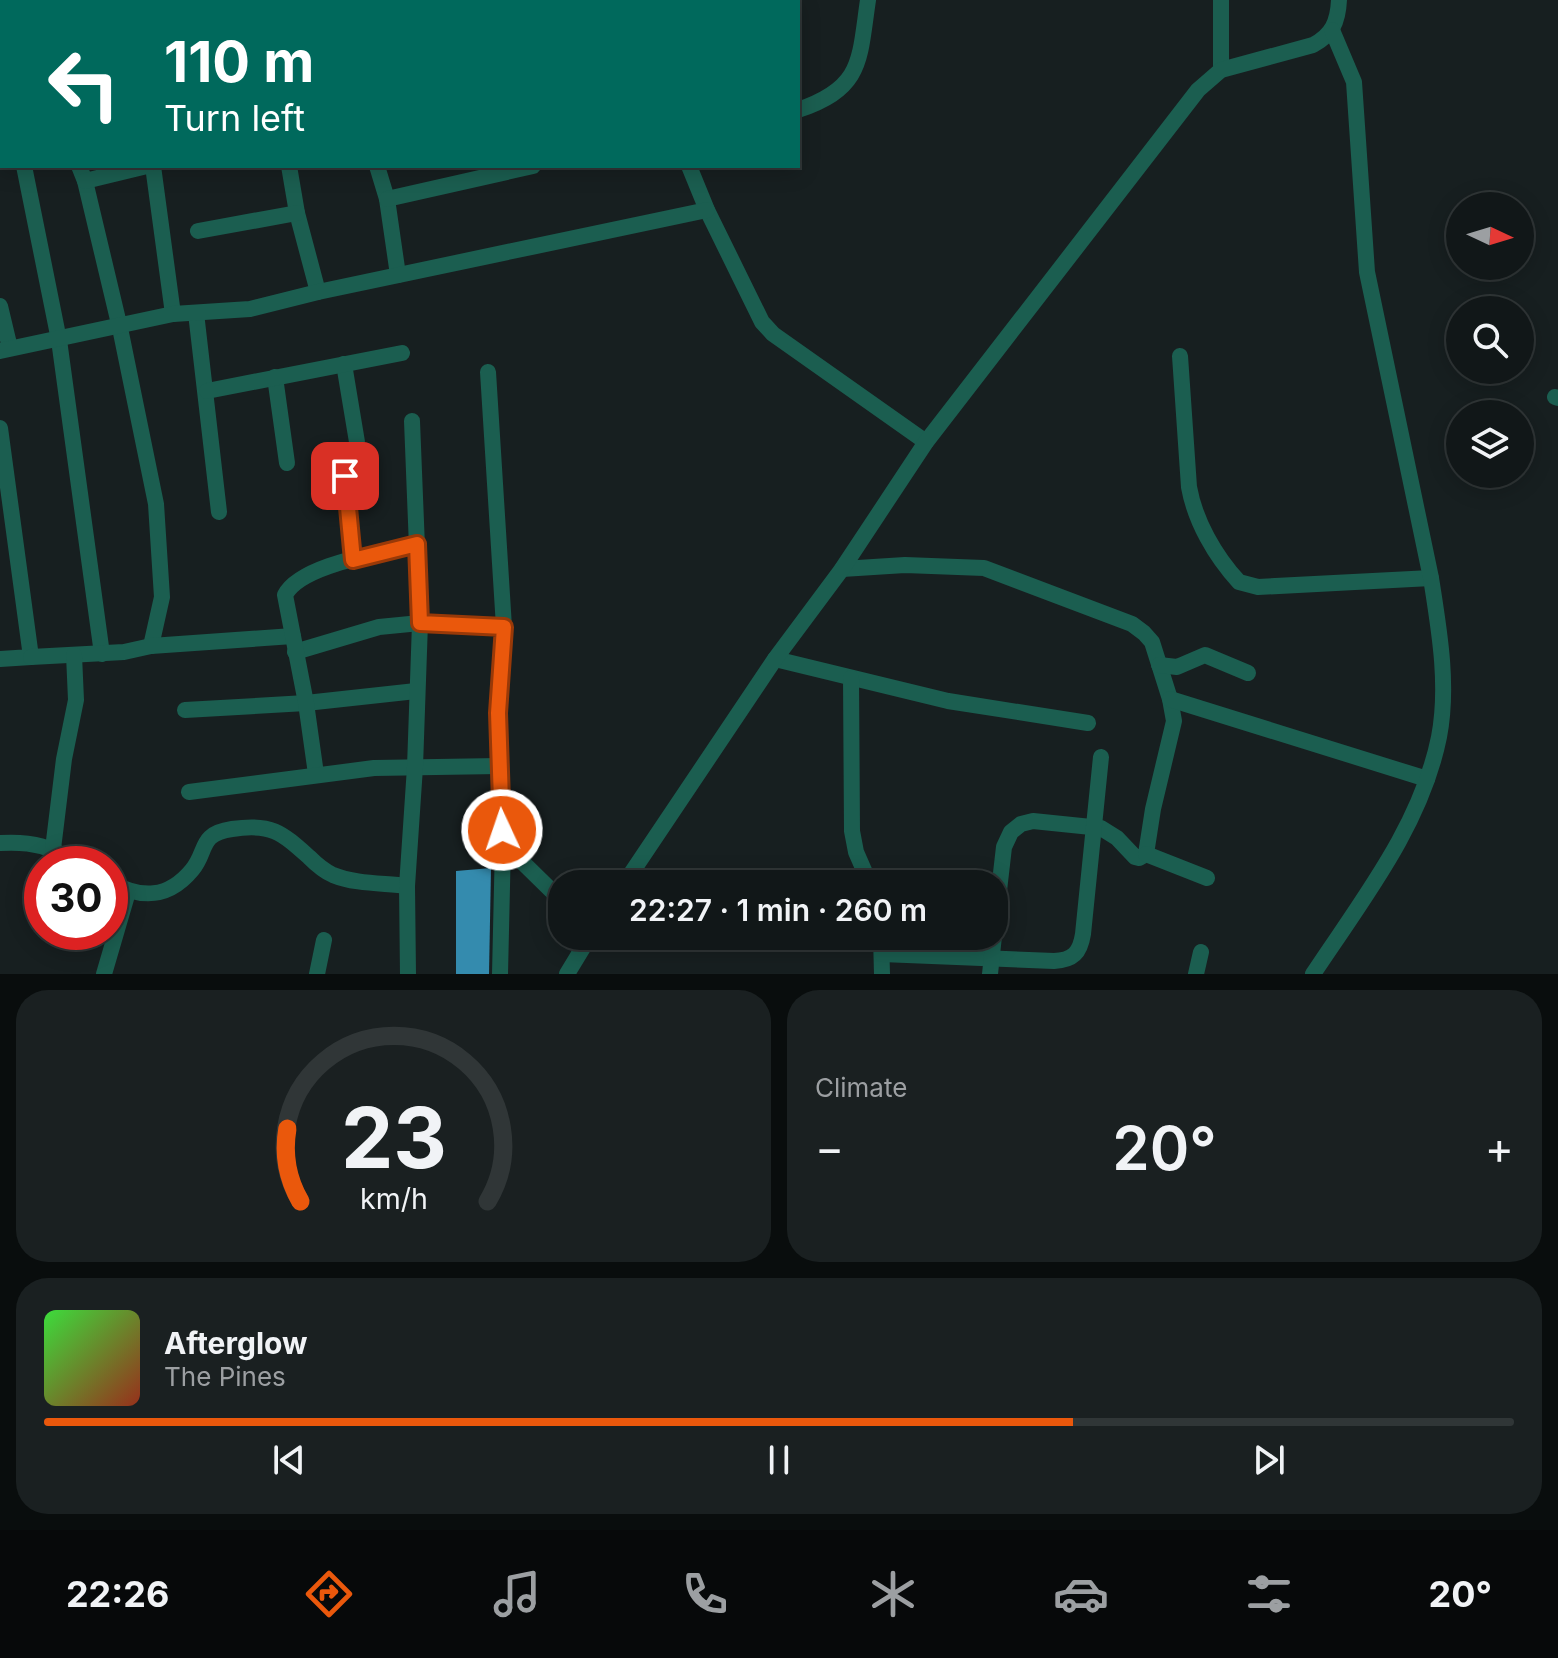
<!DOCTYPE html>
<meta charset="utf-8">
<style>
:root{--surface:#111718;--page:#1a2021;--text:#f1f3f6;--muted:#9c9fa2;--line:#303637;--accent:#ea580c}
body{margin:0;font-family:Inter,sans-serif;background:var(--page);color:var(--text);height:100vh;display:flex;flex-direction:column;font-size:30px;white-space:nowrap}
*{box-sizing:border-box;margin:0}
p{font-size:26px;color:var(--muted)}
.icon{flex:none;width:44px;height:44px;fill:none;stroke:currentColor;stroke-width:2;stroke-linecap:round;stroke-linejoin:round}
.map{position:relative;height:974px;overflow:hidden}
.details{display:flex;flex-direction:column;gap:16px;padding:16px;background:#090d0d;flex:1}
.details>*{flex:none}
.top-card{position:absolute;left:0px;top:0px;width:800px;height:168px;box-shadow:0 4px 20px #0003,0 0 0 2px var(--line);background:#00695c;color:#fff;overflow:hidden}
.needle{width:52px;rotate:94deg}
.tools{position:absolute;left:1446px;top:192px;display:grid;gap:16px}
.tools a{display:grid;place-items:center;width:88px;height:88px;border-radius:50%;background:var(--surface);box-shadow:0 4px 20px #0003,0 0 0 2px var(--line);font-size:40px}
.speed{position:absolute;left:24px;top:846px;display:flex;gap:16px;font-size:40px;font-weight:700;text-align:center}
.speed>*{display:grid;place-content:center;width:104px;height:104px;border-radius:50%;background:var(--surface);box-shadow:0 4px 20px #0003,0 0 0 2px var(--line);line-height:1}
.speed .limit{border:12px solid #d22;background:#fff;color:#111}
.pin{position:absolute;display:grid;place-items:center;width:68px;height:68px;color:#fff;margin:-34px;border-radius:16px;box-shadow:0 4px 12px #0006}
.me{position:absolute;width:88px;margin:-44px;rotate:357deg;stroke-linejoin:round;filter:drop-shadow(0 0 6px #0008)}
.turn{display:flex;align-items:center;gap:28px;height:168px;padding:0 32px;font-size:36px}
.turn .icon{width:104px;height:104px;stroke-width:2.5}
.turn b{display:block;font-size:56px;line-height:68px}
.big{font-size:60px;font-weight:600;line-height:1.1}
.details .card{flex:1;display:flex;flex-direction:column;justify-content:center;gap:12px;min-width:0;padding:0 28px;border-radius:32px;background:var(--page)}
.details .dial{align-items:center;gap:0}
.dial svg{height:208px;overflow:visible;fill:none;stroke:var(--line);stroke-width:7;stroke-linecap:round;text-anchor:middle}
.dial text{fill:var(--text);stroke:none}
.song{display:flex;align-items:center;gap:24px}
.cover{width:96px;height:96px;border-radius:12px;background:linear-gradient(135deg,hsl(120 70% 55%),hsl(10 70% 35%))}
.played{height:8px;border-radius:4px;background:linear-gradient(90deg,var(--accent) 70%,var(--line) 70%)}
.keys{display:flex;justify-content:space-around;direction:ltr}
.heat{display:flex;justify-content:space-between;align-items:center;font-size:44px;direction:ltr}
.details .tiles{flex:1;display:grid;gap:16px;grid-template-columns:1fr 1fr}
.card:last-child{grid-column:span 2}
.trip{position:absolute;left:548px;top:870px;width:460px;height:80px;border-radius:32px;background:var(--surface);box-shadow:0 4px 20px #0003,0 0 0 2px var(--line);font-weight:600;line-height:80px;text-align:center}
.dock{display:flex;height:128px;justify-content:space-around;align-items:center;background:#07090a;color:var(--muted)}
.dock .icon{width:56px;height:56px}
.dock .selected{color:var(--accent)}
.dock b{font-size:36px;color:var(--text)}
.map>svg:first-child{display:block}
</style>
<div class="map">
<svg width="1558" height="974" viewBox="0 0 1558 974">
<rect width="100%" height="100%" fill="#171f20"/>
<!-- building -->
<polygon fill="#348bae" points="491,868 489,974 456,974 456,871"/>
<g fill="none" stroke-linecap="round" stroke-linejoin="round">
<!-- minor -->
<g stroke="#1b5e50" stroke-width="16">
<polyline points="26,0 26,2"/>
<polyline points="293,0 294,2"/>
<polyline points="646,0 646,2"/>
<polyline points="167,2 172,0"/>
<polyline points="431,2 439,0"/>
<polyline points="0,68 2,67"/>
<polyline points="1221,70 1221,0"/>
<path d="M798,110C863,88 859,61 868,0"/>
<polyline points="0,113 2,113"/>
<polyline points="24,166 59,340 102,654"/>
<polyline points="79,166 85,181 120,328 156,504 162,597 151,646"/>
<polyline points="153,166 173,314"/>
<polyline points="289,166 297,213 318,292"/>
<polyline points="377,166 387,199 398,275"/>
<polyline points="689,166 707,210 762,322 773,334 926,442"/>
<polyline points="85,181 147,166"/>
<polyline points="387,199 533,166"/>
<polyline points="198,231 297,213"/>
<polyline points="0,306 10,348"/>
<polyline points="196,313 219,512"/>
<polyline points="0,351 173,314 250,309 318,292 707,210"/>
<path d="M1180,356L1189,487C1195,521 1215,556 1239,582L1258,587L1431,578"/>
<polyline points="344,364 357,442"/>
<polyline points="488,372 504,627 498,713 503,843 500,974"/>
<polyline points="275,377 287,463"/>
<polyline points="207,391 402,353"/>
<polyline points="1555,397 1558,398"/>
<polyline points="0,428 31,657 0,659"/>
<polyline points="345,476 353,560"/>
<polyline points="842,569 905,565 984,568 1132,624 1144,633 1152,642 1170,699 1174,721 1153,809 1146,854 1139,858 1135,857 1117,838 1101,828 1033,821 1021,824 1011,832 1004,847 994,934"/>
<polyline points="295,652 379,627 420,623 504,627"/>
<polyline points="31,657 124,652 151,646 293,636"/>
<polyline points="775,659 948,701 1088,723"/>
<polyline points="1159,665 1177,667 1205,655 1248,673"/>
<polyline points="851,678 852,831 856,852 870,884"/>
<polyline points="1170,699 1427,779"/>
<polyline points="185,710 306,703 416,691"/>
<path d="M316,774L306,703L285,595C301,564 383,553 417,544"/>
<polyline points="189,792 374,768 499,766"/>
<path d="M0,843C35,841 50,847 80,864"/>
<polyline points="503,843 562,901"/>
<polyline points="53,849 64,759 76,700 74,655"/>
<polyline points="1146,854 1207,878"/>
<path d="M110,882C141,899 168,899 192,870C208,851 198,834 232,829C271,823 281,832 309,857C316,864 324,871 333,875C355,884 383,883 407,886"/>
<path d="M624,884L775,659L842,569L926,442L1198,90L1221,70L1313,45C1332,35 1338,22 1339,0"/>
<polyline points="881,936 882,974"/>
<path d="M882,954L1054,961C1073,960 1080,953 1083,934L1101,757"/>
<polyline points="104,974 128,892"/>
<polyline points="317,974 324,940"/>
<polyline points="408,974 407,886 415,767 420,623 412,421"/>
<polyline points="567,974 590,936"/>
<polyline points="990,974 994,936"/>
<polyline points="1196,974 1201,952"/>
<path d="M1313,974C1362,900 1421,826 1439,737C1449,685 1439,629 1431,578L1367,272L1354,82L1332,30"/>
</g>
</g>
<g fill="none" stroke-linecap="round" stroke-linejoin="round">
<!-- route casing -->
<g stroke="#983908" stroke-width="20">
<polyline id="route" points="345,476 353,560 417,544 420,623 504,627 498,713 502,830"/>
</g>
<!-- route -->
<use href="#route" stroke="#ea580c" stroke-width="14"/>
</g>
</svg>
<div class="tools">
<a><svg class="needle" viewBox="-14 -14 28 28"><path d="M0-13l5 13h-10z" fill="#e53935"/><path d="M0 13l5-13h-10z" fill="#9c9fa2"/></svg></a>
<a><svg class="icon" aria-label="search" viewBox="0 0 24 24"><circle cx="10" cy="10" r="6"/><path d="M15 15l6 6"/></svg></a>
<a><svg class="icon" aria-label="layers" viewBox="0 0 24 24"><path d="M12 4l9 5-9 5-9-5zM3 14l9 5 9-5"/></svg></a>
</div>
<div class="speed"><div class="limit">30</div></div>
<div class="pin" style="left:345px;top:476px;background:#d93025"><svg class="icon" aria-label="arrive" viewBox="0 0 24 24"><path d="M6 21V4h12l-3 4 3 4H6"/></svg></div>
<svg class="me" style="left:502px;top:830px" viewBox="-20 -20 40 40"><circle r="17" fill="#ea580c" stroke="#fff" stroke-width="3"/><path d="M0-11L8 9 0 5-8 9z" fill="#fff"/></svg>
<div class="trip">22:27 · 1 min · 260 m</div>
<div class="top-card">
<div class="turn"><svg class="icon" aria-label="left" viewBox="0 0 24 24"><path d="M17 20v-9H6M10 6l-5 5 5 5"/></svg><div><b>110 m</b>Turn left</div></div>
</div>
</div>
<section class="details">
<div class="tiles">
<div class="card dial"><svg viewBox="0 0 100 80">
<path d="M14 69A42 42 0 1 1 86 69"/>
<path d="M14 69A42 42 0 0 1 9 41" stroke="#ea580c"/>
<text x="50" y="56" font-size="32" font-weight="700">23</text>
<text x="50" y="72" font-size="11">km/h</text>
</svg></div>
<div class="card"><p>Climate</p>
<div class="heat"><a>−</a><b class="big">20°</b><a>+</a></div>
</div>
<div class="card">
<div class="song"><i class="cover"></i><div><b>Afterglow</b><p>The Pines</p></div></div>
<div class="played"></div>
<div class="keys"><svg class="icon" aria-label="previous" viewBox="0 0 24 24"><path d="M18 5L8 12l10 7zM5 5v14"/></svg><svg class="icon" aria-label="pause" viewBox="0 0 24 24"><path d="M8 5v14M16 5v14"/></svg><svg class="icon" aria-label="next" viewBox="0 0 24 24"><path d="M6 5l10 7-10 7zM19 5v14"/></svg></div>
</div>
</div>
</section>
<nav class="dock">
<b>22:26</b>
<svg class="icon selected" aria-label="directions" viewBox="0 0 24 24"><path d="M12 3l9 9-9 9-9-9zM9 14v-3h6M13 9l2 2-2 2"/></svg>
<svg class="icon" aria-label="music" viewBox="0 0 24 24"><path d="M9 18V5l10-2v13"/><circle cx="6" cy="18" r="3"/><circle cx="16" cy="16" r="3"/></svg>
<svg class="icon" aria-label="phone" viewBox="0 0 24 24"><path d="M5 4h4l2 5-3 2q2 4 5 5l2-3 5 2v4C11 20 4 13 5 4z"/></svg>
<svg class="icon" aria-label="climate" viewBox="0 0 24 24"><path d="M12 3v18M4 7l16 10M4 17L20 7"/></svg>
<svg class="icon" aria-label="car" viewBox="0 0 24 24"><path d="M5 17H2v-5l4-1 3-4h7l3 4 3 1v5h-3M9 17h6M6 11h13"/><circle cx="7" cy="17" r="2"/><circle cx="17" cy="17" r="2"/></svg>
<svg class="icon" aria-label="filters" viewBox="0 0 24 24"><path d="M4 7h16M4 17h16"/><circle cx="9" cy="7" r="2"/><circle cx="15" cy="17" r="2"/></svg>
<b>20°</b>
</nav>
